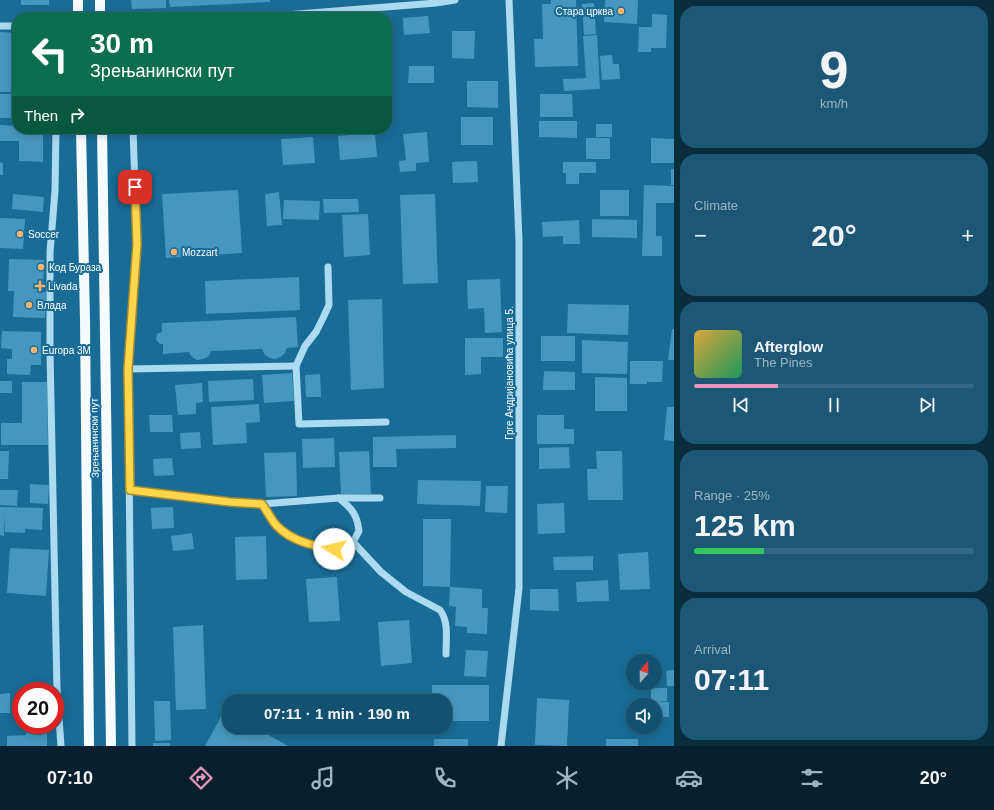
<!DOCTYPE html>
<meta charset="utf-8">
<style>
:root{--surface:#135170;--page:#1c5775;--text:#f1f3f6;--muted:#9db5c3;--line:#326883;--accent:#e797bd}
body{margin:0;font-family:Arial,sans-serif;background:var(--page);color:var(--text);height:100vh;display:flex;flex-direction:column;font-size:15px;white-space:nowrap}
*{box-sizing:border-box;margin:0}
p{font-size:13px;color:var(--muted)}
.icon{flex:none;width:22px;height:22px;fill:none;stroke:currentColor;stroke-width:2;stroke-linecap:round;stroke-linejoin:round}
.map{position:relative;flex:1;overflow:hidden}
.drawer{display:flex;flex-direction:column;gap:6px;padding:6px;background:#0a2d3e;width:320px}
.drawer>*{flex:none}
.banner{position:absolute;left:12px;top:12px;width:380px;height:122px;border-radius:16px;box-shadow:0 2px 10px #0003,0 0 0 1px var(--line);background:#0b6e4f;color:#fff;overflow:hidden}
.needle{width:26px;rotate:20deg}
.fabs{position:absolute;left:626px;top:654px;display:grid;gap:8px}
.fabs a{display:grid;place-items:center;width:36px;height:36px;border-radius:50%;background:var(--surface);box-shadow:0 2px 10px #0003,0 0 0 1px var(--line);font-size:20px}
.speed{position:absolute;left:12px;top:682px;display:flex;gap:8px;font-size:20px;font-weight:700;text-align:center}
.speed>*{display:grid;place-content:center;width:52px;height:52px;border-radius:50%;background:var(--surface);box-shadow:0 2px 10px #0003,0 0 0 1px var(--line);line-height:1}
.speed .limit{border:6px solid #d22;background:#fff;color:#111}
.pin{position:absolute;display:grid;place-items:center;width:34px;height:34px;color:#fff;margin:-17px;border-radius:8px;box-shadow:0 2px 6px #0006}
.me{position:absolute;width:44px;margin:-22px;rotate:279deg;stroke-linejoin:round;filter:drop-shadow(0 0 3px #0008)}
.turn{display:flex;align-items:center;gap:14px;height:84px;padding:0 12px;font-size:18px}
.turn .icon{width:52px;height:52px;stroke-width:2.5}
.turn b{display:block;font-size:28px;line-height:34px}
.then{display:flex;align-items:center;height:38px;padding:0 12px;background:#0003;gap:8px;font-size:15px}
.big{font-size:30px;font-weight:800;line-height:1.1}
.drawer .tile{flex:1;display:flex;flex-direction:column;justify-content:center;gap:6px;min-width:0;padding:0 14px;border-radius:16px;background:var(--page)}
.drawer .dial{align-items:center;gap:0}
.dial b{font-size:52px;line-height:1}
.song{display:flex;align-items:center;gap:12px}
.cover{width:48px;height:48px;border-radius:6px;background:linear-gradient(135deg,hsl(40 70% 55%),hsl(150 70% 35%))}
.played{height:4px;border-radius:2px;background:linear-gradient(90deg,var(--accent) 30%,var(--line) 30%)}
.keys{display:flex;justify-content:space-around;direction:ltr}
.heat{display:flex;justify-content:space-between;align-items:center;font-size:22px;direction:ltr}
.charge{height:6px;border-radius:3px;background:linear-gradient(90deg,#34c759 25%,var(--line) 0)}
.trip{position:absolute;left:222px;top:694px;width:230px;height:40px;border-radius:16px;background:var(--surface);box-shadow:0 2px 10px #0003,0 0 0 1px var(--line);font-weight:800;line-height:40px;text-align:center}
.menu{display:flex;height:64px;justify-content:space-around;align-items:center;background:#08202d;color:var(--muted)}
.menu .icon{width:28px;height:28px}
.menu .current{color:var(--accent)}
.menu b{font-size:18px;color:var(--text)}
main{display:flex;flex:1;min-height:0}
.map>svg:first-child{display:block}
</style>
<main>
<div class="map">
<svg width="674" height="746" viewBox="0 0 674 746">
<rect width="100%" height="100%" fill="#196c96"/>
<!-- building -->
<g fill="#4697bf">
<rect x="21" y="0" width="28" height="5"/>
<polygon points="131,0 166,0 166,8 132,9"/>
<polygon points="169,0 270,0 270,2 170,7"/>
<polygon points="551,0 576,0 578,66 535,67 534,39 543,39 542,4 551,4"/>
<polygon points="605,0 638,0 637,24 604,22"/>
<polygon points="594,3 596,34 584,35 582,4"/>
<polygon points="652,14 667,15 666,48 651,48 651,52 638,52 639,27 652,27"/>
<polygon points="428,16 430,33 404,35 403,18"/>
<polygon points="452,31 475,31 474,59 452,58"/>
<polygon points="0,32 17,33 17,92 0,92"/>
<polygon points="597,35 600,89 564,91 563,79 586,78 583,36"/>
<polygon points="612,55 613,64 619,64 620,79 602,80 600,56"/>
<polygon points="409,66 434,66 434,83 408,83"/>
<polygon points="467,81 498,81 498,108 467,107"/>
<rect x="0" y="94" width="17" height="24"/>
<polygon points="540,94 572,94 573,117 540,117"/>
<rect x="461" y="117" width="32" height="28"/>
<polygon points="539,121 577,121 577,138 539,137"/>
<rect x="596" y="124" width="16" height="13"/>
<polygon points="0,125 17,126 17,129 43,129 43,162 19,161 19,141 0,141"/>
<polygon points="427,132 429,162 416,163 416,171 400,172 399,161 406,160 403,134"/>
<polygon points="375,133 377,157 340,160 338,136"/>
<polygon points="313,137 315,163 283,165 281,139"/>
<rect x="586" y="138" width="24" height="21"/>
<polygon points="651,138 674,139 674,163 651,163"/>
<polygon points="477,161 478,182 453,183 452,162"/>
<polygon points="0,162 3,163 3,175 0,175"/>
<polygon points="563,162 596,162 596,173 579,173 579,184 566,184 566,173 563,173"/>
<rect x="671" y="169" width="3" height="16"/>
<polygon points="644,185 674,186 674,203 656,203 656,236 662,236 662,256 642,256"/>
<polygon points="238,190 242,253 166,258 162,194"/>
<rect x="600" y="190" width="29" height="26"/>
<polygon points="279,192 282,225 267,226 265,194"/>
<polygon points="13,194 44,197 43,212 12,209"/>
<polygon points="435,194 438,283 403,284 400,195"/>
<polygon points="323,199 358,199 359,212 324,213"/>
<polygon points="284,200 320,201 319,220 283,219"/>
<polygon points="368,214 370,255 344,257 342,215"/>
<polygon points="0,218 25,219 23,249 0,248"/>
<polygon points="592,219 637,220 637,238 592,237"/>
<polygon points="579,220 580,244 563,244 563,236 543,237 542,222"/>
<polygon points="9,259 44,260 43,292 46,292 45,318 13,317 14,291 8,291"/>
<polygon points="299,277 300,310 206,314 205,281"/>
<polygon points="500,279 502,332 485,333 484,308 468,309 467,280"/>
<polygon points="382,299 384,388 351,390 348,300"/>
<polygon points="568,304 629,305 628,335 567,333"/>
<polygon points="296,317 298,347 287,348 285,353 281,357 275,359 270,358 265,355 262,349 211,351 208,357 203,359 197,360 192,357 189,352 163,354 163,344 160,344 156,340 157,334 162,332 162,323"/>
<polygon points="672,329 674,329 674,360 668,360"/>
<polygon points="2,331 41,332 41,365 31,365 30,375 7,374 7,359 12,359 12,349 1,348"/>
<rect x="541" y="336" width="34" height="25"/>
<polygon points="465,338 503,338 503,357 481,357 481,374 465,375"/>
<polygon points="582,340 628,342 627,374 582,373"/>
<polygon points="630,361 663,361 662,382 647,382 647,384 630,384"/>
<polygon points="544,371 575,372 575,390 543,390"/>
<polygon points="292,373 294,401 264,403 262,375"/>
<polygon points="320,374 321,397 306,397 305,375"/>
<polygon points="595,377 627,378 627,411 595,411"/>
<polygon points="253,379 254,400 209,402 208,381"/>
<rect x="0" y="381" width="12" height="12"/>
<polygon points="22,382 47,382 48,445 1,445 1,423 22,423"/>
<polygon points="202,383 203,402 196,403 196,414 178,415 175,385"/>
<polygon points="259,404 260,422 246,423 247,443 213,445 211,407"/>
<polygon points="667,407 674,407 674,441 664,440"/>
<polygon points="149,415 172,415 173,432 150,432"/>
<polygon points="537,415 564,415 564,429 574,429 574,444 537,444"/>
<polygon points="200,432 201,448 181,449 180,433"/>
<polygon points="456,435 456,448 396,449 397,467 373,467 373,437"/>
<polygon points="334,438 335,467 303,468 302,439"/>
<polygon points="569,447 570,468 539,469 539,448"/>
<polygon points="0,451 9,451 8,479 0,479"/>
<polygon points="369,451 371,494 341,495 339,452"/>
<polygon points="596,451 622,451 623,500 588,500 587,469 597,469"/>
<polygon points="296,452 297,496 266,497 264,453"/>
<polygon points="172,458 174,475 154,476 153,459"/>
<polygon points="418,480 481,481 480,506 417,504"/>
<polygon points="30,484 49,485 48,504 30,503"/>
<polygon points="486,486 508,486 507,513 485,512"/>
<polygon points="0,490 18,490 17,506 0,505"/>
<polygon points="564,503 565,533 538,534 537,504"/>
<polygon points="0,507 43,508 42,530 25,529 25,533 5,532 5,515 4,536 0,535"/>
<polygon points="173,507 174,528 152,529 151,508"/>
<polygon points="423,519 451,519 450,587 423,586"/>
<polygon points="192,533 194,549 173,551 171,536"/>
<polygon points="266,536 267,579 236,580 235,537"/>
<polygon points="10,548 49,550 46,596 7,593"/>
<polygon points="648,552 650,589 620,590 618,554"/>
<polygon points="593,556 593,570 554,570 553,557"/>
<polygon points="337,577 340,621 309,622 306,579"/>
<polygon points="608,580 609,601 577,602 576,582"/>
<polygon points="450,587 482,589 482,608 488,608 487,634 467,633 467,627 455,626 456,607 449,606"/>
<polygon points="530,589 558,589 559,611 530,610"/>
<polygon points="409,620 412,663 381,666 378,622"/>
<polygon points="203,625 206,709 176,710 173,627"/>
<polygon points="466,650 488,651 486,677 464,676"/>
<polygon points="674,670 674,686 667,686 666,671"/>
<polygon points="432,685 489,685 489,721 445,721 445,701 432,701"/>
<polygon points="651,688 667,688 667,701 656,701 669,702 669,717 655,717 655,705 651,705"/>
<polygon points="10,693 10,713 0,713 0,694"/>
<polygon points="537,698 569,700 567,746 535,745"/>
<polygon points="154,701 170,701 171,740 155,741"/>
<polygon points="224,711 229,714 229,727 254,727 288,746 205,746"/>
<polygon points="26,725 47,725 47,746 7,746 7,736 26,735"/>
<rect x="434" y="739" width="34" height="7"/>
<rect x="606" y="739" width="32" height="7"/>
<rect x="153" y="743" width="17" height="3"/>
</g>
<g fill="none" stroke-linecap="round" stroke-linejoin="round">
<!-- minor -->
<g stroke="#acdaf1" stroke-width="7">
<polyline points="260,17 436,3 455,0"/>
<polyline points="0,26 17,26"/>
<polyline points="56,129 55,191 50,252 50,352 57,690 61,746"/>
<polyline points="328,267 329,305 323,318 316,332 305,346 296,366 299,424 386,422"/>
<polyline points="128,369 296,366"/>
<polyline points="130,490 230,502 262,504 339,498 380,498"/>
<path d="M262,504C270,515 276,527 288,535C302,544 339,556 353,542C355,539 357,534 359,531C357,514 352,509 339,498"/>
<path d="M353,542L381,572L406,592L440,610C449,622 446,639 446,654"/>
<polyline points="132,746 128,369 137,245 133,129"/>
<polyline points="501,746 519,588 519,241 509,0"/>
</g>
<!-- major -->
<g stroke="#f5fbff" stroke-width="10">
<polyline points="78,0 78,17"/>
<polyline points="100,0 100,17"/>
<polyline points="81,129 85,320 89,746"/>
<polyline points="102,129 111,746"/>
</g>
</g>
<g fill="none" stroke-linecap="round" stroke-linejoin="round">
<!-- route casing -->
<g stroke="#a68a30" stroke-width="10">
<path id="route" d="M135,187L137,244L128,369L130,490L230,502L262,504C267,511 271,519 276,525C291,541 313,546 334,549"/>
</g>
<!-- route -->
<use href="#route" stroke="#ffd54a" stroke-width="7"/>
</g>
<!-- markers -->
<g fill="#ffb36b" stroke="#196c96" stroke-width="1.5">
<circle cx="621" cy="11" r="4"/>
<circle cx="20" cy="234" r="4"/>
<circle cx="174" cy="252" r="4"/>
<circle cx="41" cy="267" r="4"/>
<path d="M38 280h4v4h4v4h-4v4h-4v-4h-4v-4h4z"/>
<circle cx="29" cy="305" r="4"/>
<circle cx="34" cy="350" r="4"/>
</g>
<g text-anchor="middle" stroke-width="4" stroke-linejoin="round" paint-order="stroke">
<!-- poi labels -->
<g font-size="10" fill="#fff" stroke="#196c96" text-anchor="start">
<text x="613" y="15" text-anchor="end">Стара црква</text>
<text x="28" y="238">Soccer</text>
<text x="182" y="256">Mozzart</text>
<text x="49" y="271">Код Бураза</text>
<text x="48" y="290">Livada</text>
<text x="37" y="309">Влада</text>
<text x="42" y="354">Europa 3M</text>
</g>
<!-- street labels -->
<g font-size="10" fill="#fff" stroke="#196c96">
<text transform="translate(509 373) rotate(-90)" y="4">Грге Андријановића улица 5.</text>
<text transform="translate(94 438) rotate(-91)" y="4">Зрењанински пут</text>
</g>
</g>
</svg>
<div class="fabs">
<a><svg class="needle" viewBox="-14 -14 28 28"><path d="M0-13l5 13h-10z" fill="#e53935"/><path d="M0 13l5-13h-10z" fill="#9db5c3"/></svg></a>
<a><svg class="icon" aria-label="sound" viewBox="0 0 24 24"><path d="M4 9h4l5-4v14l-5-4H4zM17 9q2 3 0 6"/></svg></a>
</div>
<div class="speed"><div class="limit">20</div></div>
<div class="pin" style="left:135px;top:187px;background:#d93025"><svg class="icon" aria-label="arrive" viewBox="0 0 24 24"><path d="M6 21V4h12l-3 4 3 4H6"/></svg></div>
<svg class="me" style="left:334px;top:549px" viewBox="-20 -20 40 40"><circle r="19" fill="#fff"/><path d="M0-13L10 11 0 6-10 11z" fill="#ffd54a"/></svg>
<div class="trip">07:11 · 1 min · 190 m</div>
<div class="banner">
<div class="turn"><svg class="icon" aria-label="left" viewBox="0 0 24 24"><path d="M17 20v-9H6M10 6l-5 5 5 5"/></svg><div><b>30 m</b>Зрењанински пут</div></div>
<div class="then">Then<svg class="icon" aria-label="right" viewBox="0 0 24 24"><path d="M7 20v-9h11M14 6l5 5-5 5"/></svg></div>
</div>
</div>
<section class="drawer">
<div class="tile dial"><b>9</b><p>km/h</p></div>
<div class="tile"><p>Climate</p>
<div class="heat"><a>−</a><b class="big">20°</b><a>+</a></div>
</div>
<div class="tile">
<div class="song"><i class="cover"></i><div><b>Afterglow</b><p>The Pines</p></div></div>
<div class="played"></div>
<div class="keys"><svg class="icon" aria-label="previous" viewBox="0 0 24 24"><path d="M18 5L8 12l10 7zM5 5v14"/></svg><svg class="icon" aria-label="pause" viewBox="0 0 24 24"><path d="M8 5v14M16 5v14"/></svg><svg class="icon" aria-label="next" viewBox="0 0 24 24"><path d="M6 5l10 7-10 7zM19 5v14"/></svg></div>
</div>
<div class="tile"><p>Range · 25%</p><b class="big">125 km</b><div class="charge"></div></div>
<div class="tile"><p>Arrival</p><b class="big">07:11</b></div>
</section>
</main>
<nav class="menu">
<b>07:10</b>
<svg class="icon current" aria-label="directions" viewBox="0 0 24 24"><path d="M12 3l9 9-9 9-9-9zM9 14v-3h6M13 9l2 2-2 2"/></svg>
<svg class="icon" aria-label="music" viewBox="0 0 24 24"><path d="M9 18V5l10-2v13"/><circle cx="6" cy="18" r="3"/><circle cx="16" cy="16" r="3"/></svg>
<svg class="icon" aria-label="phone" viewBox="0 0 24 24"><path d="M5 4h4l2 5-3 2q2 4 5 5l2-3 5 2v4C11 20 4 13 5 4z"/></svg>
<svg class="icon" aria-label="climate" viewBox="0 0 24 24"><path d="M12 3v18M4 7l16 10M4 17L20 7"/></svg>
<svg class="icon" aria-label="car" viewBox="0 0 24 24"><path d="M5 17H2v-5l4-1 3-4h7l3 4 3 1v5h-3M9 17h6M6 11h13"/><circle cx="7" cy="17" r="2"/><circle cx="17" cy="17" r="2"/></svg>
<svg class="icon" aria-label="filters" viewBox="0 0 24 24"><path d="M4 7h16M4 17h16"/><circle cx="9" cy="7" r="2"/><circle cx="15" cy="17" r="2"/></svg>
<b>20°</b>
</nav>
